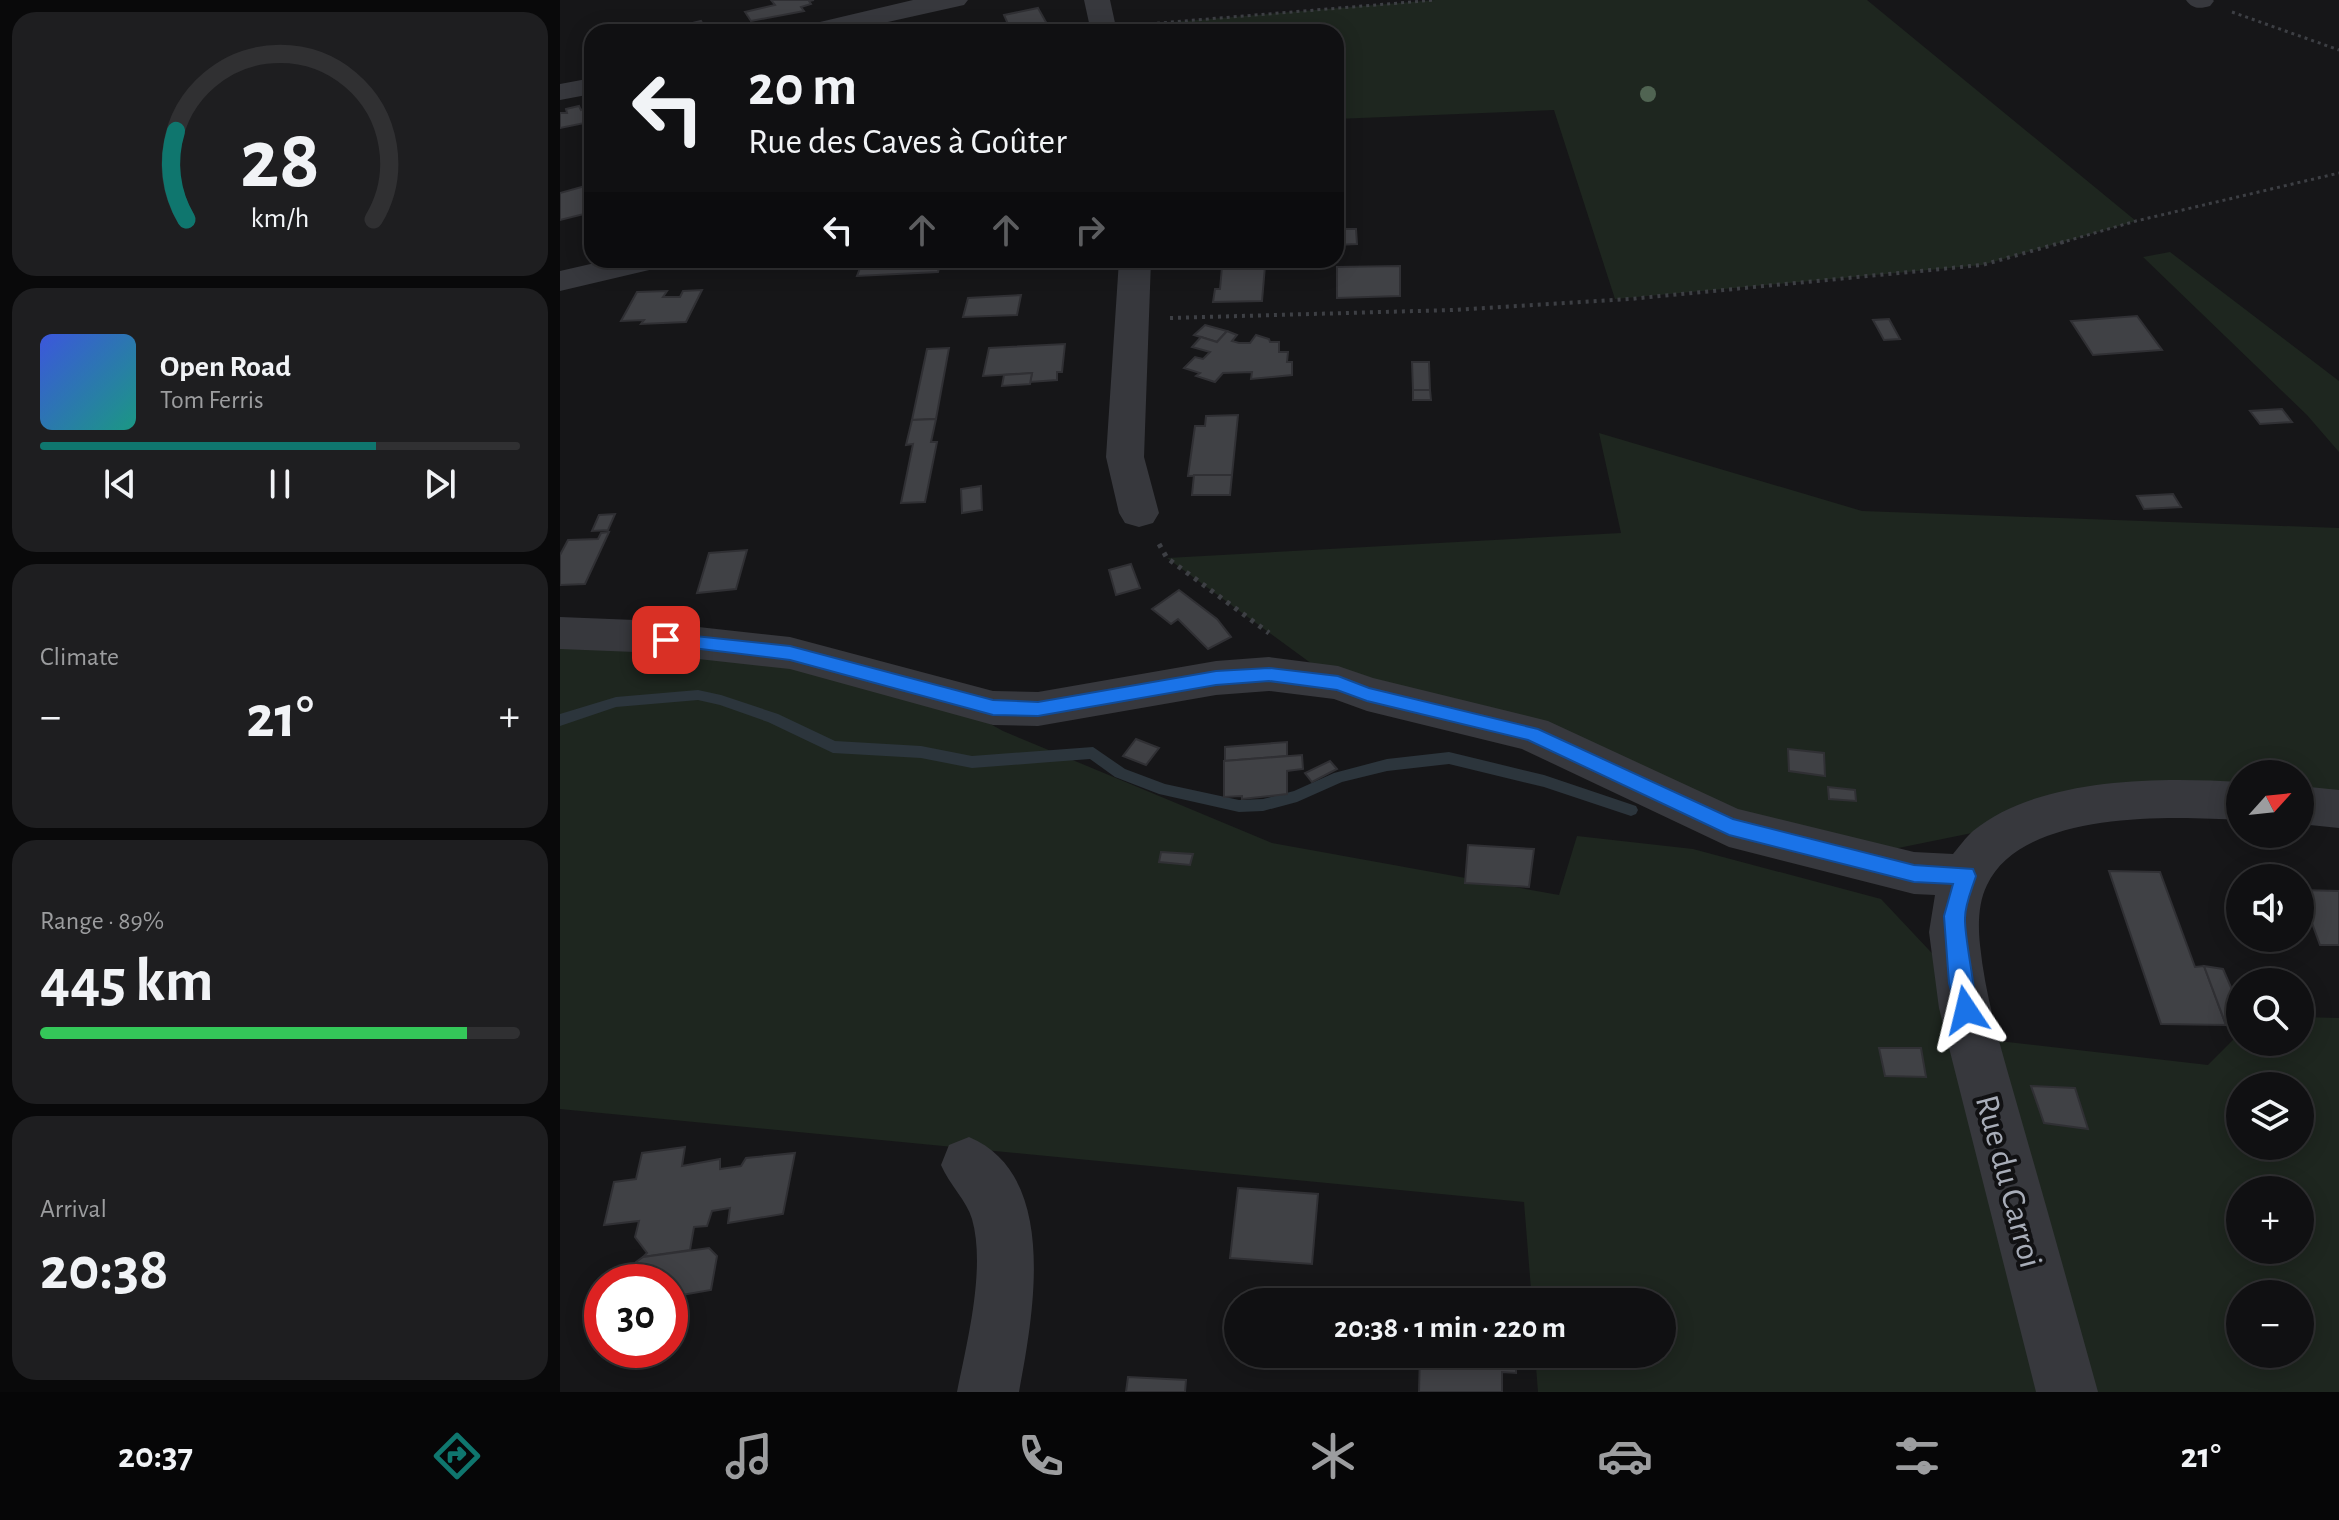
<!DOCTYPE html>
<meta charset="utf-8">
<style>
:root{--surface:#101012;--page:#1e1e20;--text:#f1f3f6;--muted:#9c9d9f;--line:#303032;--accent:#0f766e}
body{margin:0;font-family:"Alegreya Sans",sans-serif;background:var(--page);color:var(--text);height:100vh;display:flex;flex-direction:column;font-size:30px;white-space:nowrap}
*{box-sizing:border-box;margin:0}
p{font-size:26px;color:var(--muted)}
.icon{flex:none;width:44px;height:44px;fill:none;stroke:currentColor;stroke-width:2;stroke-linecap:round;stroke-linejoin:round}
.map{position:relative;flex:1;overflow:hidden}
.panel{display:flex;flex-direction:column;gap:12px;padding:12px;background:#09090a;width:560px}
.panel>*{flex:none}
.top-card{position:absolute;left:24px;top:24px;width:760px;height:244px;border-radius:24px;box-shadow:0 4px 20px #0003,0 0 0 2px var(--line);background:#101012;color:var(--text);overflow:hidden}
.needle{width:52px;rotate:63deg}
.buttons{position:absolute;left:1666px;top:760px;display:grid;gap:16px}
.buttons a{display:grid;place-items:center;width:88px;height:88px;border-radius:50%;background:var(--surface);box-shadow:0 4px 20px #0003,0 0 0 2px var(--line);font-size:40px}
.speed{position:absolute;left:24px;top:1264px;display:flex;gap:16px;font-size:40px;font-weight:700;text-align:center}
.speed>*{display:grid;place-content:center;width:104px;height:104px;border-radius:50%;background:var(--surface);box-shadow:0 4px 20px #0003,0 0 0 2px var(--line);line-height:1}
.speed .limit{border:12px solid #d22;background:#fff;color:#111}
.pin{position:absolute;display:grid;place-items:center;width:68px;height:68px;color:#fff;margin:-34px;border-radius:16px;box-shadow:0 4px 12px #0006}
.me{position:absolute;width:88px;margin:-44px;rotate:350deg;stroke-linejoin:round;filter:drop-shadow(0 0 6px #0008)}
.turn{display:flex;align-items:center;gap:28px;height:168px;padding:0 32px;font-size:36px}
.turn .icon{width:104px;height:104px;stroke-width:2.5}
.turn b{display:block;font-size:56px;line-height:68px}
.lanes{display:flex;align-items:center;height:76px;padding:0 32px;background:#0003;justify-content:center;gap:40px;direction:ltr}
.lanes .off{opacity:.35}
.big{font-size:60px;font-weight:700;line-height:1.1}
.panel .tile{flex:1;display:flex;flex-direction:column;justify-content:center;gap:12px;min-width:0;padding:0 28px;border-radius:24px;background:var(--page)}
.panel .dial{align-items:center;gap:0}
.dial svg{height:208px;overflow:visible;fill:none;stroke:var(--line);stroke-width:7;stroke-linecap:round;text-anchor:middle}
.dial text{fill:var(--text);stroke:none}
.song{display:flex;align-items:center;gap:24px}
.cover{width:96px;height:96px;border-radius:12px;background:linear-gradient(135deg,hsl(230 70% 55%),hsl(170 70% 35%))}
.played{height:8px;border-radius:4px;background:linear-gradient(90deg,var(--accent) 70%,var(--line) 70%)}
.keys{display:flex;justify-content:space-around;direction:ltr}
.heat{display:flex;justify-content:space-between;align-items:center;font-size:44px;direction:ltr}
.charge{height:12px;border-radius:6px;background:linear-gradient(90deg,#34c759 89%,var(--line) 0)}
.trip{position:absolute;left:664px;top:1288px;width:452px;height:80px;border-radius:40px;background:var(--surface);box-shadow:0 4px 20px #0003,0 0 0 2px var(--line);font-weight:700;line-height:80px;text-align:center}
.tab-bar{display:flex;height:128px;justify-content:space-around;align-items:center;background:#060607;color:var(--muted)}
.tab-bar .icon{width:56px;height:56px}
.tab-bar .on{color:var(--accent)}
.tab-bar b{font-size:36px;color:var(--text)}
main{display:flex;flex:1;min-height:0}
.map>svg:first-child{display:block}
</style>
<main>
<section class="panel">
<div class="tile dial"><svg viewBox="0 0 100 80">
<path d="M14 69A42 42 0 1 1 86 69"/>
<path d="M14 69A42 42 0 0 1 10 35" stroke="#0f766e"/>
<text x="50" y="56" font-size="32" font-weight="700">28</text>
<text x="50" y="72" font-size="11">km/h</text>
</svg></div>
<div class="tile">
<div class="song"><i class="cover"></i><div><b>Open Road</b><p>Tom Ferris</p></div></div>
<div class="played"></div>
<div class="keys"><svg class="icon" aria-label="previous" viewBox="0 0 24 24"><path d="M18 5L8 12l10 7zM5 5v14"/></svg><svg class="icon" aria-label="pause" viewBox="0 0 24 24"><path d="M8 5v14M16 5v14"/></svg><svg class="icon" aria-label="next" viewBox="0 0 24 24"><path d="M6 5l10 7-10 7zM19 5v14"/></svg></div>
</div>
<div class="tile"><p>Climate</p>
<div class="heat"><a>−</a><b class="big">21°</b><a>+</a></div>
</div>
<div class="tile"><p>Range · 89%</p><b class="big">445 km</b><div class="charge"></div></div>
<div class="tile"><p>Arrival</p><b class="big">20:38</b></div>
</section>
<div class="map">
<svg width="1779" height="1392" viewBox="0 0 1779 1392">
<rect width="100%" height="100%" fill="#161618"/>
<!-- green -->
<g fill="#1e261f" fill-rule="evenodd">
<polygon points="875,0 1307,0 1576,221 1422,265 1055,299 994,110 776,119 776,32 578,32 577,25"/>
<polygon points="1610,252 1779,381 1779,452 1747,415 1583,257"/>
<polygon points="1039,433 1302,511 1779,528 1779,809 1740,805 1740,774 1680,774 1680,801 1471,821 1294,857 972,734 778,683 607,558 1061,533"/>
<path d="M0,633L365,688L443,731L712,843L999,895L1017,836L1133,849L1321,899L1400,983L1412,1038L1648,1065L1680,1033V1042H1740V1017L1779,1018V1392H978L975,1354H1102V1302H972L964,1202L0,1109ZM1680,1086H1740V1146H1680ZM1680,1190H1740V1250H1680ZM1680,1294H1740V1354H1680Z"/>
</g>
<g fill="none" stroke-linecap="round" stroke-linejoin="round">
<!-- stream -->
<polygon fill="#2c353c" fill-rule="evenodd" points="138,690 161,695 218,714 275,741 361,746 412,756 533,747 565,769 605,784 679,800 703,799 734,791 774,773 827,759 889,752 984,775 1076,806 1078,810 1076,814 1071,816 984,787 889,764 827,771 782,782 737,802 703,811 679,812 599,794 555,777 530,759 412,768 361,758 273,753 208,722 160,705 138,700 56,707 0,726 0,714 56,697"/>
</g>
<!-- building -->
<g fill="#404145" stroke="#303034" stroke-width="2">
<polygon points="211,0 254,0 249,1 251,4 241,7 244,11 191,21 185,12 215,5"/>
<polygon points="478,8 487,24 447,32 427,32 425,28 448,24 444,15"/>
<polygon points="141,21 147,32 87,30 109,24 112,28"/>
<polygon points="32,102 32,127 29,122 0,128 0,113 7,113 6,109 19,106 21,110 26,108 24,103"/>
<polygon points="32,184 32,212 0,220 0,193"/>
<polygon points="783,229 796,229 797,244 776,245 776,237 783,237"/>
<polygon points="285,260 381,260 378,272 297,276 300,268 282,269"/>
<polygon points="669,260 712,260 711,266 705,266 702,301 653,302 655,289 660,289 662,267 669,266"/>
<polygon points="840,266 840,296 777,298 777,267"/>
<polygon points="142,290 126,322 81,324 84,320 61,321 77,292 107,291 103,297 120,297 123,291"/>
<polygon points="461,295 457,315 403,317 408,298"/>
<polygon points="1577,316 1602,350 1533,355 1511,321"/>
<polygon points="1329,319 1340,339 1324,340 1313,320"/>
<polygon points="645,325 667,331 657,342 634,335"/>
<polygon points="667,331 677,335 672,341 679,343 690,343 696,335 709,339 710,342 719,342 719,352 728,352 727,362 732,362 732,375 691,379 692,372 663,373 655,382 636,376 640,373 624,368 635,357 643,359 650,352 632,347 641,337 657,342"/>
<polygon points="505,344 502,372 497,372 497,380 470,382 472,373 423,376 429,348"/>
<polygon points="389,348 376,419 352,420 367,349"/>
<polygon points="852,362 869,362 870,390 853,390"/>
<polygon points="472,373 470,384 442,386 444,375"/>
<polygon points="853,390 870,390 871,400 853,400"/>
<polygon points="1722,409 1732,422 1700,424 1690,411"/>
<polygon points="678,415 672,475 628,476 635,426 645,426 646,416"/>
<polygon points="376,419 371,442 377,442 365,502 341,503 353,444 346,445 352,420"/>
<polygon points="634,475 672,475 670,495 632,495"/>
<polygon points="421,486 422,510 402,513 401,489"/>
<polygon points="1613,494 1621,507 1584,509 1577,496"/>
<polygon points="55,514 48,530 32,531 39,515"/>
<polygon points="49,532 25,584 0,585 0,555 8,540 38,539 41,533"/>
<polygon points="187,550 176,589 137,593 149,553"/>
<polygon points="571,564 580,588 556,595 549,570"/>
<polygon points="619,590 657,619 671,637 648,649 618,619 611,624 592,609"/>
<polygon points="576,739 599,748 586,765 563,756"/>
<polygon points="727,742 727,756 665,761 665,747"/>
<polygon points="1228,749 1264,753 1265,776 1229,771"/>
<polygon points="742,755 743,769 727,771 727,794 682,799 682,796 664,797 664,761"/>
<polygon points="770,761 777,769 752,782 745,773"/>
<polygon points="1268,787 1295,790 1296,801 1269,799"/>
<polygon points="908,845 974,849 969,887 905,883"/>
<polygon points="601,852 633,854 630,865 599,862"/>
<polygon points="1549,871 1600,872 1635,967 1644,966 1666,1025 1601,1024"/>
<polygon points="1740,890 1779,891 1779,945 1760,945"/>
<polygon points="1644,966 1663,969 1680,1008 1680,1024 1666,1025"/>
<polygon points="1319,1048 1361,1048 1366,1077 1325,1076"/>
<polygon points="1471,1086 1515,1088 1528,1129 1484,1123"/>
<polygon points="125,1147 122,1166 160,1159 160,1169 181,1166 186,1158 235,1153 223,1214 168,1223 170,1208 152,1211 147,1226 134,1227 130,1250 83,1257 87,1253 75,1237 79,1221 44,1225 54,1182 76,1179 82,1153"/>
<polygon points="678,1188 758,1194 752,1264 670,1258"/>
<polygon points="149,1248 157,1256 151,1290 110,1297 110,1282 72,1282 76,1262 83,1257"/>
<polygon points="860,1354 956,1354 956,1373 942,1372 942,1392 859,1392"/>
<polygon points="568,1377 626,1380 625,1392 566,1392"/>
</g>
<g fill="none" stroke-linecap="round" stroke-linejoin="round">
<!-- path-far2 -->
<g stroke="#3d3f44" stroke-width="3" stroke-dasharray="3 4" stroke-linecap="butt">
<polyline points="1672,12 1779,50"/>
<polyline points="576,25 875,0"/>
<polyline points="1500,243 1576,221 1779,173"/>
</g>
<!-- path-far1 -->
<polyline stroke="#3d3f44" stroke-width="4" stroke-dasharray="3 5" stroke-linecap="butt" points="610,318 892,310 1070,299 1422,265 1507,241"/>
<!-- path -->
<polyline stroke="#3d3f44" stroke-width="5" stroke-dasharray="4 6" stroke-linecap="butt" points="599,544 607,558 709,633"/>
<!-- minor -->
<g fill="#37383d" fill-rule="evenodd">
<polygon points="353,0 408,0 404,5 283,32 239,32 243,26"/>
<polygon points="524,0 550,0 557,32 531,32"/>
<path d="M1626,0H1653L1654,1L1650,6C1640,9 1632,9 1626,0Z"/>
<polygon points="32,78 32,94 0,100 0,84"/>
<polygon points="48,260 107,260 102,267 0,291 0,271"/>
<polygon points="559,260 591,260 584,457 599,513 593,523 579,527 565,523 559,513 546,457"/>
<path d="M0,617L75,620L230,637L433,691L478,692L656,661L709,657L778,666L813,678L988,721L1178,809L1354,852L1393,854C1399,847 1406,837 1413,831C1479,777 1600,777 1680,782V820C1611,816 1462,810 1427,885C1418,903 1418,926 1420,945C1426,1005 1446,1064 1462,1122C1488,1212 1513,1302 1538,1392H1476L1379,1008L1369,932L1375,895L1354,894L1169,847L962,749L807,711L774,699L709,691L656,695L478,726L433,725L230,669L75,652L0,649Z"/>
<polygon points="1740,786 1779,790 1779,828 1740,824"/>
<path d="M409,1137C500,1175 473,1316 459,1392H397C407,1342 426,1268 412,1219C407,1201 389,1184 381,1165L389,1145Z"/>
</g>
</g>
<!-- trees -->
<circle fill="#506452" cx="1088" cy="94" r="8"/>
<!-- route -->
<path fill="#1a73e8" stroke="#114b97" stroke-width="2" d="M106,633L230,646L433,700L478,702L656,671L709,668L778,676L809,688L978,729L1173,819L1354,865L1413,869L1416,876C1412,889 1405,904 1405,918C1404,940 1420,1003 1414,1017L1406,1020L1398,1017L1389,983L1384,916L1393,884L1354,882L1169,835L968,740L807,701L777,690L709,681L656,685L478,716L433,715L230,660L100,644L97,640Z"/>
<g text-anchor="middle" stroke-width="8" stroke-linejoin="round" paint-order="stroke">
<!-- near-street labels -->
<g font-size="34" fill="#a8adb8" stroke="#111113">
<text transform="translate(1450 1181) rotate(75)" y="12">Rue du Carroi</text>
</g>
</g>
</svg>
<div class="buttons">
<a><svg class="needle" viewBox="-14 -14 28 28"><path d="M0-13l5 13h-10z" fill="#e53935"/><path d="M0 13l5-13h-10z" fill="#9c9d9f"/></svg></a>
<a><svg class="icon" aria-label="sound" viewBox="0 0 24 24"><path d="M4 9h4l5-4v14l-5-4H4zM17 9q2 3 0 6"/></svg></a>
<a><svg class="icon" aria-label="search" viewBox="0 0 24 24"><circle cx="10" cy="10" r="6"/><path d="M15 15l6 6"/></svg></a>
<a><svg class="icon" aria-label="layers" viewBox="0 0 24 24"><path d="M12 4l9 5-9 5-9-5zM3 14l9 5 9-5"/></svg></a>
<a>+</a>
<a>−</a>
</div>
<div class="speed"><div class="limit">30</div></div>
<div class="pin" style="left:106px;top:640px;background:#d93025"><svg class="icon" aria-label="arrive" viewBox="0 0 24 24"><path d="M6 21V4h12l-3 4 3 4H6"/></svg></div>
<svg class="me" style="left:1406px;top:1010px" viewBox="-20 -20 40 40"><path d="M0-17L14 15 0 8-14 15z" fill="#1a73e8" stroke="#fff" stroke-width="4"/></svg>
<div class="trip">20:38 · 1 min · 220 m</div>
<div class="top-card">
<div class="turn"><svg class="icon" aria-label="left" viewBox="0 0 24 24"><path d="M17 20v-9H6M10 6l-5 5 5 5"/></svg><div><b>20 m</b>Rue des Caves à Goûter</div></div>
<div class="lanes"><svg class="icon" aria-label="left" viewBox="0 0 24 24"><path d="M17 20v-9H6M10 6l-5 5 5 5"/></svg><svg class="icon off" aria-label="ahead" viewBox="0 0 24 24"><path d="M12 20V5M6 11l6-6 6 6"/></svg><svg class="icon off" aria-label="ahead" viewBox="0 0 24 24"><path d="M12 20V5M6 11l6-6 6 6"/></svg><svg class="icon off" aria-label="right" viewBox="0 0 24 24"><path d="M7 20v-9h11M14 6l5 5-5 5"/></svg></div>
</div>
</div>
</main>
<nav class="tab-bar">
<b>20:37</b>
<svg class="icon on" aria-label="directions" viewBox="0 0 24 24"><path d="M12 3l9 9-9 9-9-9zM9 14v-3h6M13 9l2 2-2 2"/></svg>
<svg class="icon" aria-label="music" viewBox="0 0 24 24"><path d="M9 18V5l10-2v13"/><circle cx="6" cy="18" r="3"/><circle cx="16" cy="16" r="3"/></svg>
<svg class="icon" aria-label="phone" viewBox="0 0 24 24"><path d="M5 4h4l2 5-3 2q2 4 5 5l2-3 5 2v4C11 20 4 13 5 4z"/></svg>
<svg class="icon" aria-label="climate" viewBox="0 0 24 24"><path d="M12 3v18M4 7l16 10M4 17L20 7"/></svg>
<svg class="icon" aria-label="car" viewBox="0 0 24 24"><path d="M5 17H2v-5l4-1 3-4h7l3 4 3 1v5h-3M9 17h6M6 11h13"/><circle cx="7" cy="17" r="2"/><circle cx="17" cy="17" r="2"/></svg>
<svg class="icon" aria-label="filters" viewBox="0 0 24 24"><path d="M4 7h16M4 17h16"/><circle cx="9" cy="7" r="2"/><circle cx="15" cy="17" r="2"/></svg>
<b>21°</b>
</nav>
